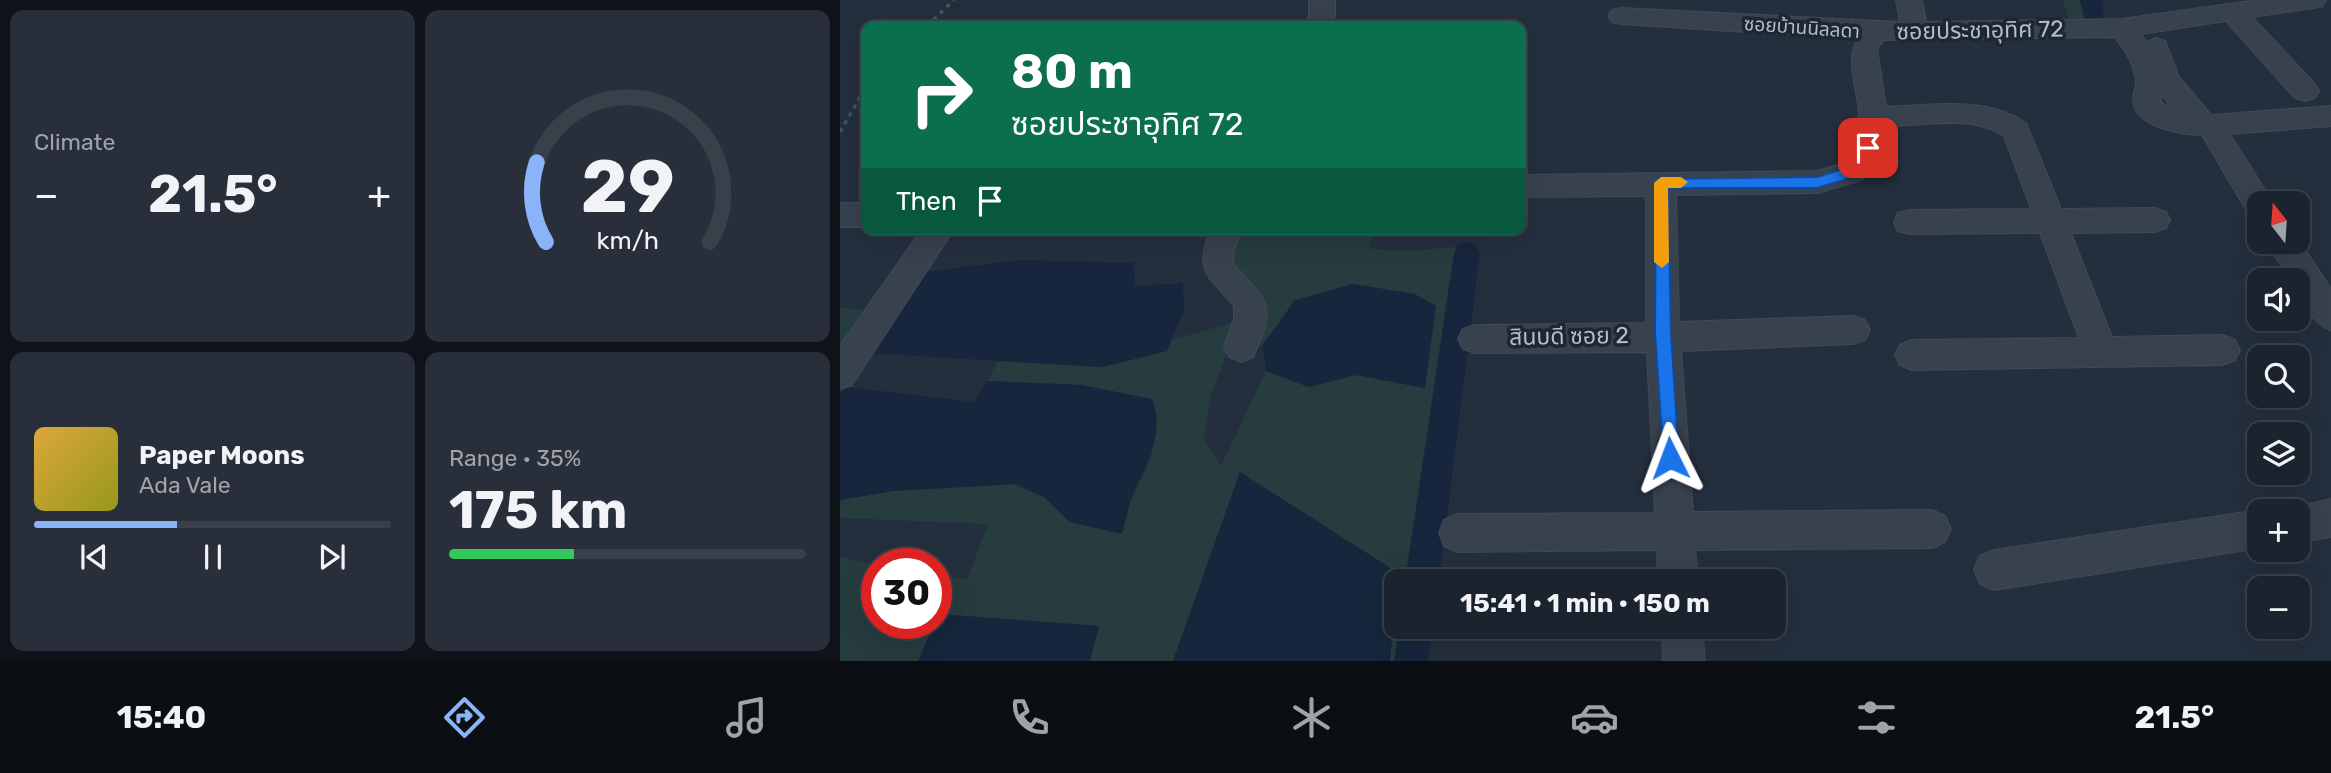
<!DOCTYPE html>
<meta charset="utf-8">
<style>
:root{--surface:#1b232e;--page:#282f3a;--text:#f1f3f6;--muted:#a0a4aa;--line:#39404a;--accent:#8ab4f8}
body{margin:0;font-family:Rubik,"Noto Sans Thai",sans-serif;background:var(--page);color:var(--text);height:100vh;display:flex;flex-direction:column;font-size:26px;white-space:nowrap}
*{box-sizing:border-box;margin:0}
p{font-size:23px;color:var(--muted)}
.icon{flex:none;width:38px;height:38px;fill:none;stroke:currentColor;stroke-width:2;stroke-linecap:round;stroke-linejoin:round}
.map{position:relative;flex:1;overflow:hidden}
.drawer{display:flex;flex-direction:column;gap:10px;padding:10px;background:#0f1319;width:840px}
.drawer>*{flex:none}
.banner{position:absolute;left:21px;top:21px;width:665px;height:214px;border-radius:14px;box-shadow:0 7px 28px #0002,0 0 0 2px var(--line);background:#0b6e4f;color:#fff;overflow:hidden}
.needle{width:46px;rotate:343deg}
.buttons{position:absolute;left:1407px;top:191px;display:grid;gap:14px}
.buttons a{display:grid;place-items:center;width:63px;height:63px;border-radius:14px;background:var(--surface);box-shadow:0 7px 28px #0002,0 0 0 2px var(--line);font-size:35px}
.speed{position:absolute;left:21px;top:548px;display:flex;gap:14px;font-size:35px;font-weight:700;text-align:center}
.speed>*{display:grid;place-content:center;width:91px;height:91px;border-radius:50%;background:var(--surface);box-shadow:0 7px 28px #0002,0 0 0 2px var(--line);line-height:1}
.speed .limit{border:10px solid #d22;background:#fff;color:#111}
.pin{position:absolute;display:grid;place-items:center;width:60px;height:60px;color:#fff;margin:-30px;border-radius:14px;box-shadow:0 4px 10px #0006}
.me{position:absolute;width:77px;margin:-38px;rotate:357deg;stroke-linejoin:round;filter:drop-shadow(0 0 5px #0008)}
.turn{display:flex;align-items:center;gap:24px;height:147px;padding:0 35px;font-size:32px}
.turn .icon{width:91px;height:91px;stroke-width:2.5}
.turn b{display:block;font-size:49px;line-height:60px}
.then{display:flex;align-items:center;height:66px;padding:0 35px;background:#0003;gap:14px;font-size:26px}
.big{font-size:52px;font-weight:700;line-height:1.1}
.drawer .tile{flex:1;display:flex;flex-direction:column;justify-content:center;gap:10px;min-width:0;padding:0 24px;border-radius:14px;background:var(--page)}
.drawer .dial{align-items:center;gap:0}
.dial svg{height:182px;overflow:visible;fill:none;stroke:var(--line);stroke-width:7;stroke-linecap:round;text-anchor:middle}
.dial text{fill:var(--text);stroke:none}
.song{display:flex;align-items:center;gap:21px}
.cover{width:84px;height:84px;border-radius:10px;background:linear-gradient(135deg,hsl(40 70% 55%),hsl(60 70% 35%))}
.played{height:7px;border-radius:4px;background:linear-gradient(90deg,var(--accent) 40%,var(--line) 40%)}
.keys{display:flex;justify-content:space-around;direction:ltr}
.heat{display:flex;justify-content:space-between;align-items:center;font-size:38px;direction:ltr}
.charge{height:10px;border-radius:5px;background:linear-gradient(90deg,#34c759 35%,var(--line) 0)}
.drawer .tiles{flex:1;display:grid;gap:10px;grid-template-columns:repeat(2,1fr)}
.trip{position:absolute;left:544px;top:569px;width:402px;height:70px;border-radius:14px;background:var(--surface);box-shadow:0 7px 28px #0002,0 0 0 2px var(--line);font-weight:700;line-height:70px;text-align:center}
.dock{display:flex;height:112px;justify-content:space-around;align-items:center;background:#0b0e12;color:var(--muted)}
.dock .icon{width:49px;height:49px}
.dock .current{color:var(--accent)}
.dock b{font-size:32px;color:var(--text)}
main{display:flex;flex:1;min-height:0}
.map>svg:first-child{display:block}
</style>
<main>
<section class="drawer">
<div class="tiles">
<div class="tile"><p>Climate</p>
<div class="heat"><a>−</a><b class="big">21.5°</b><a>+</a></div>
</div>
<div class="tile dial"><svg viewBox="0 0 100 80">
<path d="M14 69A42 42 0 1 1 86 69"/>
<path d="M14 69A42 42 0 0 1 10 34" stroke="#8ab4f8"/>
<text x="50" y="56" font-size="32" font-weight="700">29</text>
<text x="50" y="72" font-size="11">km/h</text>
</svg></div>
<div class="tile">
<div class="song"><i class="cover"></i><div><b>Paper Moons</b><p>Ada Vale</p></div></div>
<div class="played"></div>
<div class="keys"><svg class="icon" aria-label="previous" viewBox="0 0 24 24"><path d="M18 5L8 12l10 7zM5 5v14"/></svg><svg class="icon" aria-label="pause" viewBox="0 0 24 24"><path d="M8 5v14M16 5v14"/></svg><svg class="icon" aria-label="next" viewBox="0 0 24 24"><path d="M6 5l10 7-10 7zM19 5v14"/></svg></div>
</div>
<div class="tile"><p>Range · 35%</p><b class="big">175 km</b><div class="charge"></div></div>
</div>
</section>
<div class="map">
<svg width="1491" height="661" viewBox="0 0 1491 661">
<rect width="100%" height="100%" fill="#242f3e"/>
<!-- green -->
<g fill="#263c3f" fill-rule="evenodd">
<polygon points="1223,0 1253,0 1257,22 1230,22"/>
<path d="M379,229H534L529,248L560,251L633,246L593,581H558V573L400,472L333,661H250L258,626L99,614L96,620V574L127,579L148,524L0,518V500L53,491L175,484L204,497L230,522L282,534L290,503L313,453L242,385L147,381L158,361L262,367L327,351L331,340L403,320ZM455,300L584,388L516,375L469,387L426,371L381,466L364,439L371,396L388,350L423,345Z"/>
<polygon points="0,308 36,310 0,359"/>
<polygon points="0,557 37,564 37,623 95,623 78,661 0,661"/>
<polygon points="556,593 556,626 587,627 583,661 550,661"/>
</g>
<!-- water -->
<g fill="#17263c">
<polygon points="179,260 294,263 295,286 343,283 344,310 327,351 262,367 26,353 65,289 86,272"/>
<polygon points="513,284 575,294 596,306 585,388 516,375 469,387 426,371 423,345 455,300"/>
<path d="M147,381L242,385L312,399C327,435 302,469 290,502C287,512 285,524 282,534L230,522L204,497L175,484L53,491L0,500V395L6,387L133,402Z"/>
<polygon points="400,472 558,573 550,661 333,661"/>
<polygon points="99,614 259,626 250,661 78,661"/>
</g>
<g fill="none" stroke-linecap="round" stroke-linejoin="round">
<!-- canal -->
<g fill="#17263c" fill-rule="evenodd">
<polygon points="1240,0 1262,0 1264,18 1261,23 1245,23"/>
<polygon points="627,242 636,245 640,253 599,581 565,581 614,253 618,245"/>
<polygon points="559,626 593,626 588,661 554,661"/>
</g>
<!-- minor casing -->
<g stroke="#414a57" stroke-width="2">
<g id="minor">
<polygon points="469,0 495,0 495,15 490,26 464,26 469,15"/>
<path d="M1056,0H1082L1086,22L1282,19L1417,0H1486L1482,6L1473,8L1412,17L1475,84L1479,91L1475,98L1465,101L1455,98L1386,21L1301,34L1306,42L1316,38L1325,41L1339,77L1371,115L1491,106V126L1390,134L1433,203H1419V217L1408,213L1362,135C1340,134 1294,128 1293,99C1293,93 1296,88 1296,82C1294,65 1285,49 1275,37L1044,40L1037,49L1046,107C1091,105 1147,96 1186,123L1221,209L1315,208L1326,212L1330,220L1326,228L1315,232L1231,233L1272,337L1383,335L1395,340L1400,350L1395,360L1383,365L1072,370L1060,365L1055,355L1060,345L1072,340L1239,338L1200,233L1069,234L1058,231L1054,222L1058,213L1069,210L1191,209L1164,136C1134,115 1081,125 1046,127L1037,154L1022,180L977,193L836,195L839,322L1013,316L1025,320L1030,330L1025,340L1013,344L841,351L853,512L1092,510L1105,516L1111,529L1105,542L1092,548L855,550L858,581H818L817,550L618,552L604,546L599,533L604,520L618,514L815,513L807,352L635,353L623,349L618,339L623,329L635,325L806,323V196L681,197V175L977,171L1002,164C1012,148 1019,132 1019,113C1018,89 1004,59 1018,39L781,24L772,22L768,16L772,10L781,8L1060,22ZM1321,93L1334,111L1321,102Z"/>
<rect x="0" y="203" width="26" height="24"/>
<polygon points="82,229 114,229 12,385 0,389 0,346"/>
<path d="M371,229H401L393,253V264C428,302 437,306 413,357L401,362L389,357L384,347L394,319V306C368,275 353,272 371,229Z"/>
<path d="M1458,239L1491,289V330C1473,324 1458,299 1458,280H1450L1427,242H1458Z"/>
<polygon points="1491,499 1491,537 1458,542 1458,511 1445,510"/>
<polygon points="1419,510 1419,548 1154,590 1140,584 1134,570 1140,556 1154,550"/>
<polygon points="822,626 862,626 865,661 823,661"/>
</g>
</g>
<!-- path -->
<g stroke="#3f5557" stroke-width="3.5" stroke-dasharray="4.5 4.5" stroke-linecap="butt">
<polyline points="87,26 114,0"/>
<polyline points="0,132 26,87"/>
</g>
<!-- minor -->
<use href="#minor" fill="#38414e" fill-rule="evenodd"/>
</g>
<!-- route -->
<polygon fill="#1a73e8" stroke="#114b97" stroke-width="2" points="1028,143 1035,148 1017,176 977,188 828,188 831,334 839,458 836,464 824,464 815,334 816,179 977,177 1007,168 1023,144"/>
<!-- slow -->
<polygon fill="#f59e0b" points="821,177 841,177 848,182 841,188 828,188 829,262 822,268 814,262 814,183"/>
<g text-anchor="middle" stroke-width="7" stroke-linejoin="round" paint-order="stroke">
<!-- far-street labels -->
<g font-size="19" fill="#b4bcc9" stroke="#1d2633">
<text transform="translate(962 27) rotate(4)" y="7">ซอยบ้านนิลลดา</text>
</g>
<!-- street labels -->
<g font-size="23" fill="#b4bcc9" stroke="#1d2633">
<text transform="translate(1140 30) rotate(-1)" y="8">ซอยประชาอุทิศ 72</text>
<text transform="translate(729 336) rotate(-1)" y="8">สินบดี ซอย 2</text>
</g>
</g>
</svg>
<div class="buttons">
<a><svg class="needle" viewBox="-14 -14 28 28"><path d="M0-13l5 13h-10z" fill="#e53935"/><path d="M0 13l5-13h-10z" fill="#a0a4aa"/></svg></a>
<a><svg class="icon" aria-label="sound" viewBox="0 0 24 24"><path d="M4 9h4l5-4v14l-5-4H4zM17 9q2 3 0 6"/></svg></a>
<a><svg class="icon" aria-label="search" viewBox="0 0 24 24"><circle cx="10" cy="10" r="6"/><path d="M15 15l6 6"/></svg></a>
<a><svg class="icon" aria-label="layers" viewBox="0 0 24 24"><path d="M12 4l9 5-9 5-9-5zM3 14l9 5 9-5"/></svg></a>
<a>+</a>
<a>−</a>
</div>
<div class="speed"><div class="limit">30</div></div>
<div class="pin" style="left:1028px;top:148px;background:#d93025"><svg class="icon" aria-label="arrive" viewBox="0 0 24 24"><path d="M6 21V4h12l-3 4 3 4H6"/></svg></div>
<svg class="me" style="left:830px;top:458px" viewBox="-20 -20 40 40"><path d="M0-17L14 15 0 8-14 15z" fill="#1a73e8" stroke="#fff" stroke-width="4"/></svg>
<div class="trip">15:41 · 1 min · 150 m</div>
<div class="banner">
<div class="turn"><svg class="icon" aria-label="right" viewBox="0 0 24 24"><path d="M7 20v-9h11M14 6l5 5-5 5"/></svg><div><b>80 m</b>ซอยประชาอุทิศ 72</div></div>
<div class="then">Then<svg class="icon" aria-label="arrive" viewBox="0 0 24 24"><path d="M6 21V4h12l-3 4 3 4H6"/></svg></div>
</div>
</div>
</main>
<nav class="dock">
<b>15:40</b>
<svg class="icon current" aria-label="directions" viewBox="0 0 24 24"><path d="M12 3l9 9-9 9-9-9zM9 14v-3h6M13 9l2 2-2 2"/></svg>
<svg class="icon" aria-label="music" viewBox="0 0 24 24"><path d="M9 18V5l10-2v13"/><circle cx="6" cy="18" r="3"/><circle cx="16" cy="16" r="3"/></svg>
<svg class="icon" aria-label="phone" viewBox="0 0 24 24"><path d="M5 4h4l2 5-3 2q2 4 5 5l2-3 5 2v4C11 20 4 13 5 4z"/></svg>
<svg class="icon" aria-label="climate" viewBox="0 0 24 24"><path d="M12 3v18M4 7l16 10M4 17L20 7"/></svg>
<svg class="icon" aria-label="car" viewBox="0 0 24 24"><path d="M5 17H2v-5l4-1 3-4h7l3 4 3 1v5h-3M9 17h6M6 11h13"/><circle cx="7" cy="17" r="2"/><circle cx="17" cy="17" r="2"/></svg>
<svg class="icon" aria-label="filters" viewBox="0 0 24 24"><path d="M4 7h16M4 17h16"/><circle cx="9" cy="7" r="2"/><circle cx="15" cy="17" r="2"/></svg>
<b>21.5°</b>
</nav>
